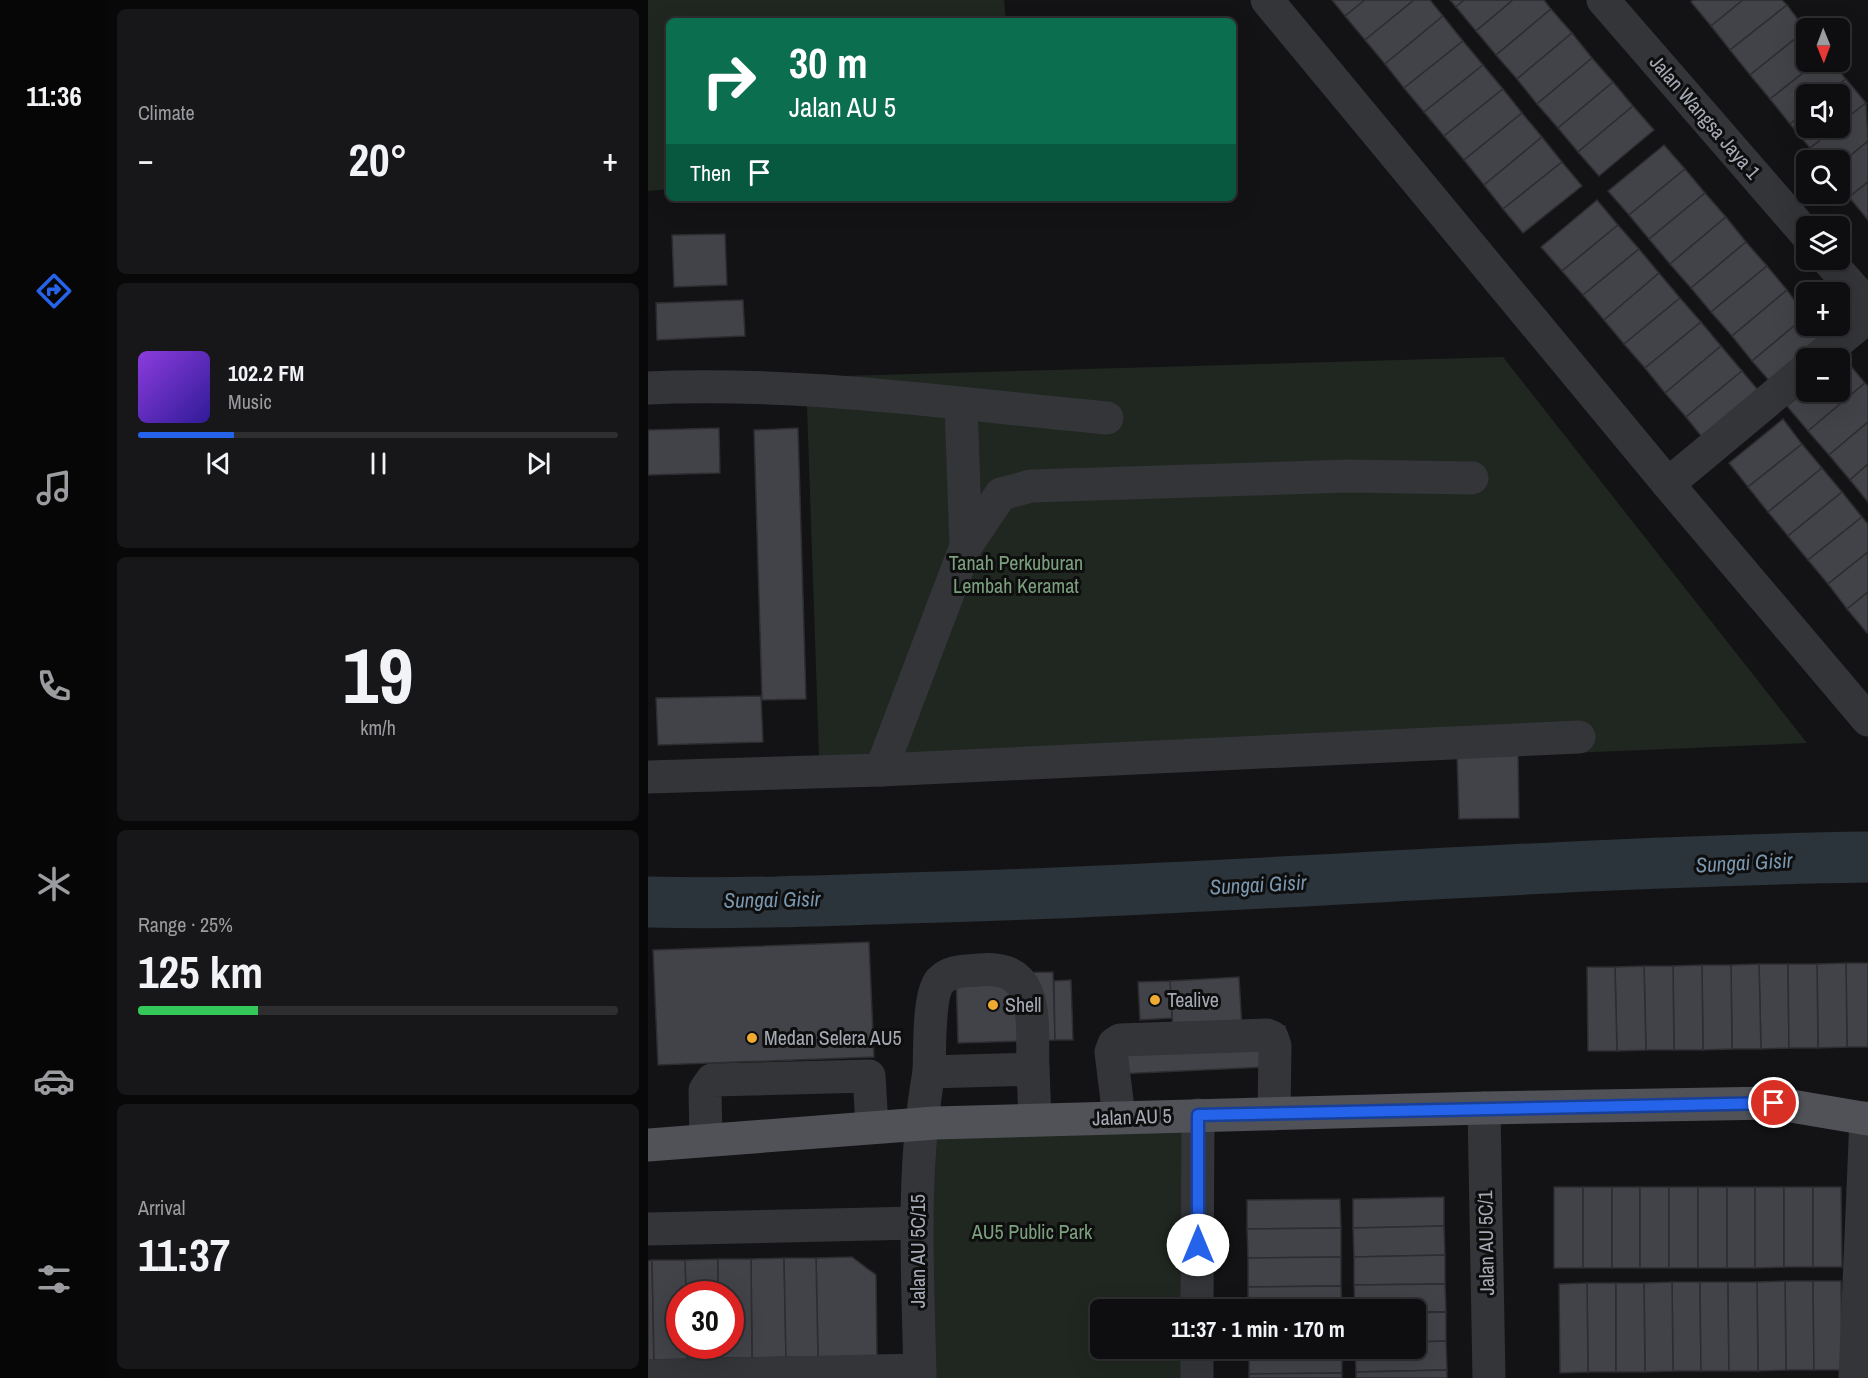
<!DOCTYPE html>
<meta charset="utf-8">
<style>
:root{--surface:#0e0e10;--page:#171719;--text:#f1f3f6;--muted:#9b9c9f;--line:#2e2e30;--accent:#2563eb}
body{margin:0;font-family:"Archivo Narrow",sans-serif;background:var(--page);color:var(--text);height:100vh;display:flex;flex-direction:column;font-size:22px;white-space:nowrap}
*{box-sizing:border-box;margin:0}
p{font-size:20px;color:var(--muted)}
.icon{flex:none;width:33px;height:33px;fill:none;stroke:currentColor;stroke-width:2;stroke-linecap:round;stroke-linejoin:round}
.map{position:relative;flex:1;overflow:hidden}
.panel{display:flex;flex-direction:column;gap:9px;padding:9px;background:#080809;width:540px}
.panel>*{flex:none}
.top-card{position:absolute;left:18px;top:18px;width:570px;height:183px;border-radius:9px;box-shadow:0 6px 24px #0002,0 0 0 2px var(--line);background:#0b6e4f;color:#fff;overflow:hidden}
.needle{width:39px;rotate:179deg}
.tools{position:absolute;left:1148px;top:18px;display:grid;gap:12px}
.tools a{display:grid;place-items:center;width:54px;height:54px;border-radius:9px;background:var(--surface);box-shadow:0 6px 24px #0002,0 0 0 2px var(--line);font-size:30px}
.speed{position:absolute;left:18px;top:1281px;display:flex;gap:12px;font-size:30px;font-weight:700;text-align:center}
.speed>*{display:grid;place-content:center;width:78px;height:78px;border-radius:50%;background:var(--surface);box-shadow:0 6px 24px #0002,0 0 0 2px var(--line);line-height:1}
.speed .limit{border:9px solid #d22;background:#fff;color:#111}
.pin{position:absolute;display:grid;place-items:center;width:51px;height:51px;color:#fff;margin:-26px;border:3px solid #fff;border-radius:50%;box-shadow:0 2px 6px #0007}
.me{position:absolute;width:66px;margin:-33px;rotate:0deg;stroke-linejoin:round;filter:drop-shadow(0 0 4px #0008)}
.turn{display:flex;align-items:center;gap:21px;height:126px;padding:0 24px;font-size:27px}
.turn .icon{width:78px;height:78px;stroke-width:2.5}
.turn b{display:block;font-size:42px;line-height:51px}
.then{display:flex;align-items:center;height:57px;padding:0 24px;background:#0003;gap:12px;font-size:22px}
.big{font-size:45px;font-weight:700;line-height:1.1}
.panel .card{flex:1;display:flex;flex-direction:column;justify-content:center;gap:9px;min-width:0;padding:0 21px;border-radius:9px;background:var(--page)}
.panel .dial{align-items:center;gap:0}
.dial b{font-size:78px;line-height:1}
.song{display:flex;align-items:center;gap:18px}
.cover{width:72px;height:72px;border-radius:9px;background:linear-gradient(135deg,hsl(270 70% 55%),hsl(250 70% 35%))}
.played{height:6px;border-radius:3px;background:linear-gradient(90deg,var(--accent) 20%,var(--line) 20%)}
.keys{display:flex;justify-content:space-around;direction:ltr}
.heat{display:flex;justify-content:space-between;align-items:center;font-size:33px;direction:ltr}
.charge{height:9px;border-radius:4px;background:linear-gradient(90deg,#34c759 25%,var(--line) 0)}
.trip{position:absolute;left:442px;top:1299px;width:336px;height:60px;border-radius:9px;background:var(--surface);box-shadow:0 6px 24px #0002,0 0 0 2px var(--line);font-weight:700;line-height:60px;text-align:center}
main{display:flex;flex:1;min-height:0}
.tabs{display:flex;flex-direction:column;width:108px;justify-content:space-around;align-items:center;background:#060606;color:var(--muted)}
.tabs .icon{width:42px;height:42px}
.tabs .current{color:var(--accent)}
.tabs b{font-size:27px;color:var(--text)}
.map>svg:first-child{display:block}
</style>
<main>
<nav class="tabs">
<b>11:36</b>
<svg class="icon current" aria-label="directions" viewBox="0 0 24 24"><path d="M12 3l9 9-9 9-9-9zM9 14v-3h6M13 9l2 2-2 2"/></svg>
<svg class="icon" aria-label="music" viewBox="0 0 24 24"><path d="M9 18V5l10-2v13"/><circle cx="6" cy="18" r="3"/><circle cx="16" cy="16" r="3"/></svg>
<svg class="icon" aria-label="phone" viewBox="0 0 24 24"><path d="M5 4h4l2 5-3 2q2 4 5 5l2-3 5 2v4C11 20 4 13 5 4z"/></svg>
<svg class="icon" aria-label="climate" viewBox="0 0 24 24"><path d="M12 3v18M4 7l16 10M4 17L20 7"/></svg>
<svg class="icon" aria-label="car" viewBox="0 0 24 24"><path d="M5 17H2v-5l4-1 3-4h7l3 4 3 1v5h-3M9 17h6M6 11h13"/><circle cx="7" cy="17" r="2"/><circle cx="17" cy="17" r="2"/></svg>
<svg class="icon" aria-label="filters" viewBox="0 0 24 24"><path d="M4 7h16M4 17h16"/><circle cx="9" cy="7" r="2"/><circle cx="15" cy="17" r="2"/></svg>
</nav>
<section class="panel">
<div class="card"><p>Climate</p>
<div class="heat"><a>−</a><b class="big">20°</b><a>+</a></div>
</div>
<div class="card">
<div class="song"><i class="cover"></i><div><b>102.2 FM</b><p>Music</p></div></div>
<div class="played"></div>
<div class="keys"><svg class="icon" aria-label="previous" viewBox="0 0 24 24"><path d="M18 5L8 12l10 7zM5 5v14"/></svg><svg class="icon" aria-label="pause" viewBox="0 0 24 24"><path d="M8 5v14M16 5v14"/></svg><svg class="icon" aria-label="next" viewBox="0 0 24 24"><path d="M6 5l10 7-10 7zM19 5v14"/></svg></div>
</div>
<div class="card dial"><b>19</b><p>km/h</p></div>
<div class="card"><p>Range · 25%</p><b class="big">125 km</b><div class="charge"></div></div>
<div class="card"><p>Arrival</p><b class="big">11:37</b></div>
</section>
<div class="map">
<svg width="1220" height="1378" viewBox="0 0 1220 1378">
<rect width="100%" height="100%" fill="#131315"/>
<!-- green -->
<g fill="#1f2720">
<polygon points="0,0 356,0 358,21 21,21 21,189 0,191"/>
<polygon points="855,357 1159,743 172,785 158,377"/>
<polygon points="545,1124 539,1309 453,1310 453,1348 538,1349 537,1378 281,1378 279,1130"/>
</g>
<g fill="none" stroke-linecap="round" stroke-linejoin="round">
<!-- river -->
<path stroke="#2b343a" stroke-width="51" d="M0,902C86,904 172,901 258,898C579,890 899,862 1220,857"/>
</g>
<!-- building -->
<g fill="#424348" stroke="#2d2d31" stroke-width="1.5">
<polygon points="684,0 717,0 697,16"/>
<polygon points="717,0 766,0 717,40 697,16"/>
<polygon points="766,0 782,0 795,16 737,64 717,40"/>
<polygon points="802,0 816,0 808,7"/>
<polygon points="816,0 865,0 828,31 808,7"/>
<polygon points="865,0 896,0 903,9 848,55 828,31"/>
<polygon points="1045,0 1095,0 1063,26 1043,2"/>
<polygon points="1095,0 1134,0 1139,5 1082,50 1063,26"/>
<polygon points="1139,5 1158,30 1102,75 1082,50"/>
<polygon points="903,9 924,33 869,79 848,55"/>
<polygon points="795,16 815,41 756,88 737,64"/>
<polygon points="1158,30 1158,62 1169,62 1122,99 1102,75"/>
<polygon points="924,33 944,58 889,104 869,79"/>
<polygon points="815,41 835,65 776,112 756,88"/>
<polygon points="944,58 965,82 910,128 889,104"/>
<polygon points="1169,62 1184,62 1198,79 1178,94 1158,94 1158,111 1142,124 1122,99"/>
<polygon points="835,65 855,89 796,136 776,112"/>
<polygon points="1198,79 1218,103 1191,124 1191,94 1178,94"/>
<polygon points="965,82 985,106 930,152 910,128"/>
<polygon points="855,89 874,113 816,160 796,136"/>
<polygon points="1218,103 1220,141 1191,165 1191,160 1172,160 1162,148 1187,128 1191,128 1191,124"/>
<polygon points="985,106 1006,130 951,176 930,152"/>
<polygon points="1158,111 1158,128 1187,128 1162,148 1142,124"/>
<polygon points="874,113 894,137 836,185 816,160"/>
<polygon points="894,137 914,162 855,209 836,185"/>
<polygon points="1220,141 1220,182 1201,197 1191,184 1191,165"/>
<polygon points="1016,145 1037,169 981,215 960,191"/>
<polygon points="914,162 934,186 875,233 855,209"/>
<polygon points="1037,169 1057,193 1001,239 981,215"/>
<polygon points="1220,182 1220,220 1201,197"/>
<polygon points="1057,193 1078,217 1022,264 1001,239"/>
<polygon points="949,200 970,225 914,271 893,247"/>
<polygon points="1078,217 1098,242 1043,288 1022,264"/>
<polygon points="970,225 991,249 935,295 914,271"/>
<polygon points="77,234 79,285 26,287 24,235"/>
<polygon points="1098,242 1119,266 1063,312 1043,288"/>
<polygon points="991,249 1011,273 956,320 935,295"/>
<polygon points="1119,266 1139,290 1084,336 1063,312"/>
<polygon points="1011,273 1032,298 976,344 956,320"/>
<polygon points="1139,290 1158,316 1104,361 1084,336"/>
<polygon points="1032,298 1053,322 997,368 976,344"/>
<polygon points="95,300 97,336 9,340 8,303"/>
<polygon points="1158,316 1158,326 1169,326 1180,339 1125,385 1104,361"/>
<polygon points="1053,322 1073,346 1017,393 997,368"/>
<polygon points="1073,346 1094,371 1038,417 1017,393"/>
<polygon points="1196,358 1217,383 1160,431 1139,406 1158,391 1191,392 1191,363"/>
<polygon points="1094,371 1114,395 1058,442 1038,417"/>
<polygon points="1217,383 1220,386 1220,422 1181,455 1160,431"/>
<polygon points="1135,419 1154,444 1100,487 1081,463"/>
<polygon points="1220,422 1220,464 1202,480 1181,455"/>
<polygon points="71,428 72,473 0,475 0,430"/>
<polygon points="150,428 158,699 114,700 106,430"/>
<polygon points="1154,444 1174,468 1120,512 1100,487"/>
<polygon points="1220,464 1220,502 1202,480"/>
<polygon points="1174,468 1194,492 1140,536 1120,512"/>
<polygon points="1194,492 1214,517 1160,560 1140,536"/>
<polygon points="1214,517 1220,524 1220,552 1180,584 1160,560"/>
<polygon points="1220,552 1220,592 1199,609 1180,584"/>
<polygon points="1220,592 1220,632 1219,633 1199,609"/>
<polygon points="113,696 115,742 10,745 8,698"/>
<polygon points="870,752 871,818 811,819 809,754"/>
<polygon points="221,942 226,1057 10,1065 5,950"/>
<polygon points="1198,963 1220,963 1220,1047 1199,1047"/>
<polygon points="1198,963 1199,1047 1170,1048 1169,964"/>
<polygon points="1111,964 1140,964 1141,1048 1113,1049"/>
<polygon points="1111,964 1113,1049 1084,1049 1083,965"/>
<polygon points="1140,964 1169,964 1170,1048 1141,1048"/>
<polygon points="1054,965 1083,965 1084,1049 1055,1050"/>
<polygon points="1054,965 1055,1050 1026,1050 1025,966"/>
<polygon points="996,966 1025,966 1026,1050 998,1050"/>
<polygon points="996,966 998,1050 969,1051 967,967"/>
<polygon points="939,967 967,967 969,1051 940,1051"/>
<polygon points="405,972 407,1040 310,1043 308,974"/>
<polygon points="591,977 594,1028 637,1026 639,1066 470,1074 468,1034 525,1031 522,981"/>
<polygon points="423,980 425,1040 407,1040 406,981"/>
<polygon points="522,981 524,1018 492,1020 490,982"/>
<rect x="906" y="1187" width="29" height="81"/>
<rect x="935" y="1187" width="29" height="81"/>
<rect x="964" y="1187" width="28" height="81"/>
<rect x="992" y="1187" width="29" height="81"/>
<rect x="1021" y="1187" width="29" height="81"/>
<rect x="1050" y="1187" width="29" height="81"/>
<rect x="1079" y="1187" width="28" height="81"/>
<polygon points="1107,1187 1136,1187 1136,1267 1107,1268"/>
<rect x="1136" y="1187" width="29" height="80"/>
<polygon points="1165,1187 1193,1187 1194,1267 1165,1267"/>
<polygon points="796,1197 796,1226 705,1228 705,1199"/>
<polygon points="692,1199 693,1228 599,1229 599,1200"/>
<polygon points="796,1226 797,1255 706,1257 705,1228"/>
<polygon points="693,1228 693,1257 600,1258 599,1229"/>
<polygon points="797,1255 797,1284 706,1285 706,1257"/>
<polygon points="204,1257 228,1275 229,1356 170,1357 168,1258"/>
<polygon points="693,1257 693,1286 600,1287 600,1258"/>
<polygon points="136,1258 138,1357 104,1358 103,1259"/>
<polygon points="136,1258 168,1258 170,1357 138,1357"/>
<polygon points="70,1259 70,1294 38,1294 37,1260"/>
<polygon points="70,1259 103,1259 104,1358 71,1358 71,1346 82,1346 82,1294 70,1294"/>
<polygon points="4,1260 6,1360 0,1360 0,1261"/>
<polygon points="4,1260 37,1260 38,1294 32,1294 32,1346 39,1346 39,1359 6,1360"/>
<polygon points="1137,1281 1165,1281 1166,1370 1138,1370"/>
<polygon points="1137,1281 1138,1370 1110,1371 1109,1282"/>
<polygon points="1165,1281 1193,1281 1194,1370 1166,1370"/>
<polygon points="1024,1282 1052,1282 1053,1371 1025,1371"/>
<polygon points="1024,1282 1025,1371 997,1372 996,1283"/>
<polygon points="1052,1282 1080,1282 1081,1371 1053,1371"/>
<polygon points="1080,1282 1109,1282 1110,1371 1081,1371"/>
<polygon points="939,1283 968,1283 968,1372 940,1372"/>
<polygon points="939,1283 940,1372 912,1373 911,1284"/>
<polygon points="968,1283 996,1283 997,1372 968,1372"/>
<polygon points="797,1284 798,1312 707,1310 706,1285"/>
<polygon points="693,1286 694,1310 600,1310 600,1287"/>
<polygon points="798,1312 798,1341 768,1342 768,1313"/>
<polygon points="798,1341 799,1370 708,1372 707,1348 768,1348 768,1342"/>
<polygon points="39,1346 71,1346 71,1358 39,1359"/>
<polygon points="601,1348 694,1348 694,1373 601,1374"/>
<polygon points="799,1370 799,1378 708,1378 708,1372"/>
<polygon points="694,1373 694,1378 601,1378 601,1374"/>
</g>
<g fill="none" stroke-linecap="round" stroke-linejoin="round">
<!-- minor -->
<g stroke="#343539" stroke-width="33">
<polyline points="619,0 1020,484 1220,720"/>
<polyline points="955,0 1158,234"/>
<polyline points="1180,260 1220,305"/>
<polyline points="1170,358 1220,317"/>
<path d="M0,388C153,381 307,404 459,418"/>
<polyline points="313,404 318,546"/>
<polyline points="1020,484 1158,369"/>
<polyline points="233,770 931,737"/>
<polyline points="0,777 233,770 318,546 353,494 383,486 700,476 824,478"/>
<path d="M281,1072C282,1052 280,995 292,981C302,970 318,971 331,970C395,964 383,1025 385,1069"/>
<polyline points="836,1108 841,1378"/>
<polyline points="471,1117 463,1052 466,1044 472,1040 619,1035 624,1037 627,1046 626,1114"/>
<polyline points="58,1139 57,1090 64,1080 221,1076 224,1126"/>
<polyline points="0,1229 269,1223"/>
<polyline points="549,1310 550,1115"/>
<polyline points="0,1376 272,1370"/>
<path d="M272,1378C270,1276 263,1173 281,1072L385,1069L387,1120"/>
<polyline points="549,1378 549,1348"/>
<polyline points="1207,1378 1218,1118"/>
</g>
<!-- major -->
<polyline stroke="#505258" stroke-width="33" points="0,1145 287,1123 836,1108 1126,1103 1220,1119"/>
</g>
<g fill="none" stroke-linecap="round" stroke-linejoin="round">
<!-- route casing -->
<g stroke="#184099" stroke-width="15">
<polyline id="route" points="550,1245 550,1115 1126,1103"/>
</g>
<!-- route -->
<use href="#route" stroke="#2563eb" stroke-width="10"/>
</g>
<!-- markers -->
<g fill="#efac30" stroke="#0e0e0f" stroke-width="2">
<circle cx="507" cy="1000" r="6"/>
<circle cx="345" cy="1005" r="6"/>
<circle cx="104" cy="1038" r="6"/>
</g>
<g text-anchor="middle" stroke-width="6" stroke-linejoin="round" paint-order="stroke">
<!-- street labels -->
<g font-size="20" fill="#a5aab5" stroke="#0e0e0f">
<text transform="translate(1057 117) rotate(49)" y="7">Jalan Wangsa Jaya 1</text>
<text transform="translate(484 1117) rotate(-2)" y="7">Jalan AU 5</text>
<text transform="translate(838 1243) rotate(-91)" y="7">Jalan AU 5C/1</text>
<text transform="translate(270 1251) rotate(-90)" y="7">Jalan AU 5C/15</text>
</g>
<!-- park labels -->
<g font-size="20" fill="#7ca07d" stroke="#0e0e0f">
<text x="368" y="570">Tanah Perkuburan<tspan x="368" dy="23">Lembah Keramat</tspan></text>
<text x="384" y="1239">AU5 Public Park</text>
</g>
<!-- poi labels -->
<g font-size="20" fill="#a5aab5" stroke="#0e0e0f" text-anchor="start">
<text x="519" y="1007">Tealive</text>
<text x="357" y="1012">Shell</text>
<text x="116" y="1045">Medan Selera AU5</text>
</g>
<!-- water labels -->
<g font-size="21" font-style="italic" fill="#7b98b0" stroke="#0e0e0f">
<text transform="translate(1096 863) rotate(-3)" y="7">Sungai Gisir</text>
<text transform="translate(610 885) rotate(-3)" y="7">Sungai Gisir</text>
<text transform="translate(124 900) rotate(-1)" y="7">Sungai Gisir</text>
</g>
</g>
</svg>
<div class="tools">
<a><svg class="needle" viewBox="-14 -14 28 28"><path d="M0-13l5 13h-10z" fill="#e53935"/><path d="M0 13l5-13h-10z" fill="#9b9c9f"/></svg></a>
<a><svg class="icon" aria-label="sound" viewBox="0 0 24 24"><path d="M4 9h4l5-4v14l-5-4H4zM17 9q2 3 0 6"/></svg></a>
<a><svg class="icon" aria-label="search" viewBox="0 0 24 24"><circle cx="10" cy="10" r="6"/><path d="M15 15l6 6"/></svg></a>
<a><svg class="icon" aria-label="layers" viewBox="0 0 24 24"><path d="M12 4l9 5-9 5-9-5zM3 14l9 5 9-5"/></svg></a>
<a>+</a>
<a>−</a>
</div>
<div class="speed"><div class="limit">30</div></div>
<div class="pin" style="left:1126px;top:1103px;background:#d93025"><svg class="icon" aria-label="arrive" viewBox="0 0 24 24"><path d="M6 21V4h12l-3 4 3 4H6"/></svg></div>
<svg class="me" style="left:550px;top:1245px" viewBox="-20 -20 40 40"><circle r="19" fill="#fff"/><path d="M0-13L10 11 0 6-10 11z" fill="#2563eb"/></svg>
<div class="trip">11:37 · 1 min · 170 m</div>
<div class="top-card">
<div class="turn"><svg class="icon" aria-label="right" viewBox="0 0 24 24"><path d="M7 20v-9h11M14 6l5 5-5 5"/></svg><div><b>30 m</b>Jalan AU 5</div></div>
<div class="then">Then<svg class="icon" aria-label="arrive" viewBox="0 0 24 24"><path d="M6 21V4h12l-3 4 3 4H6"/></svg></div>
</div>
</div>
</main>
